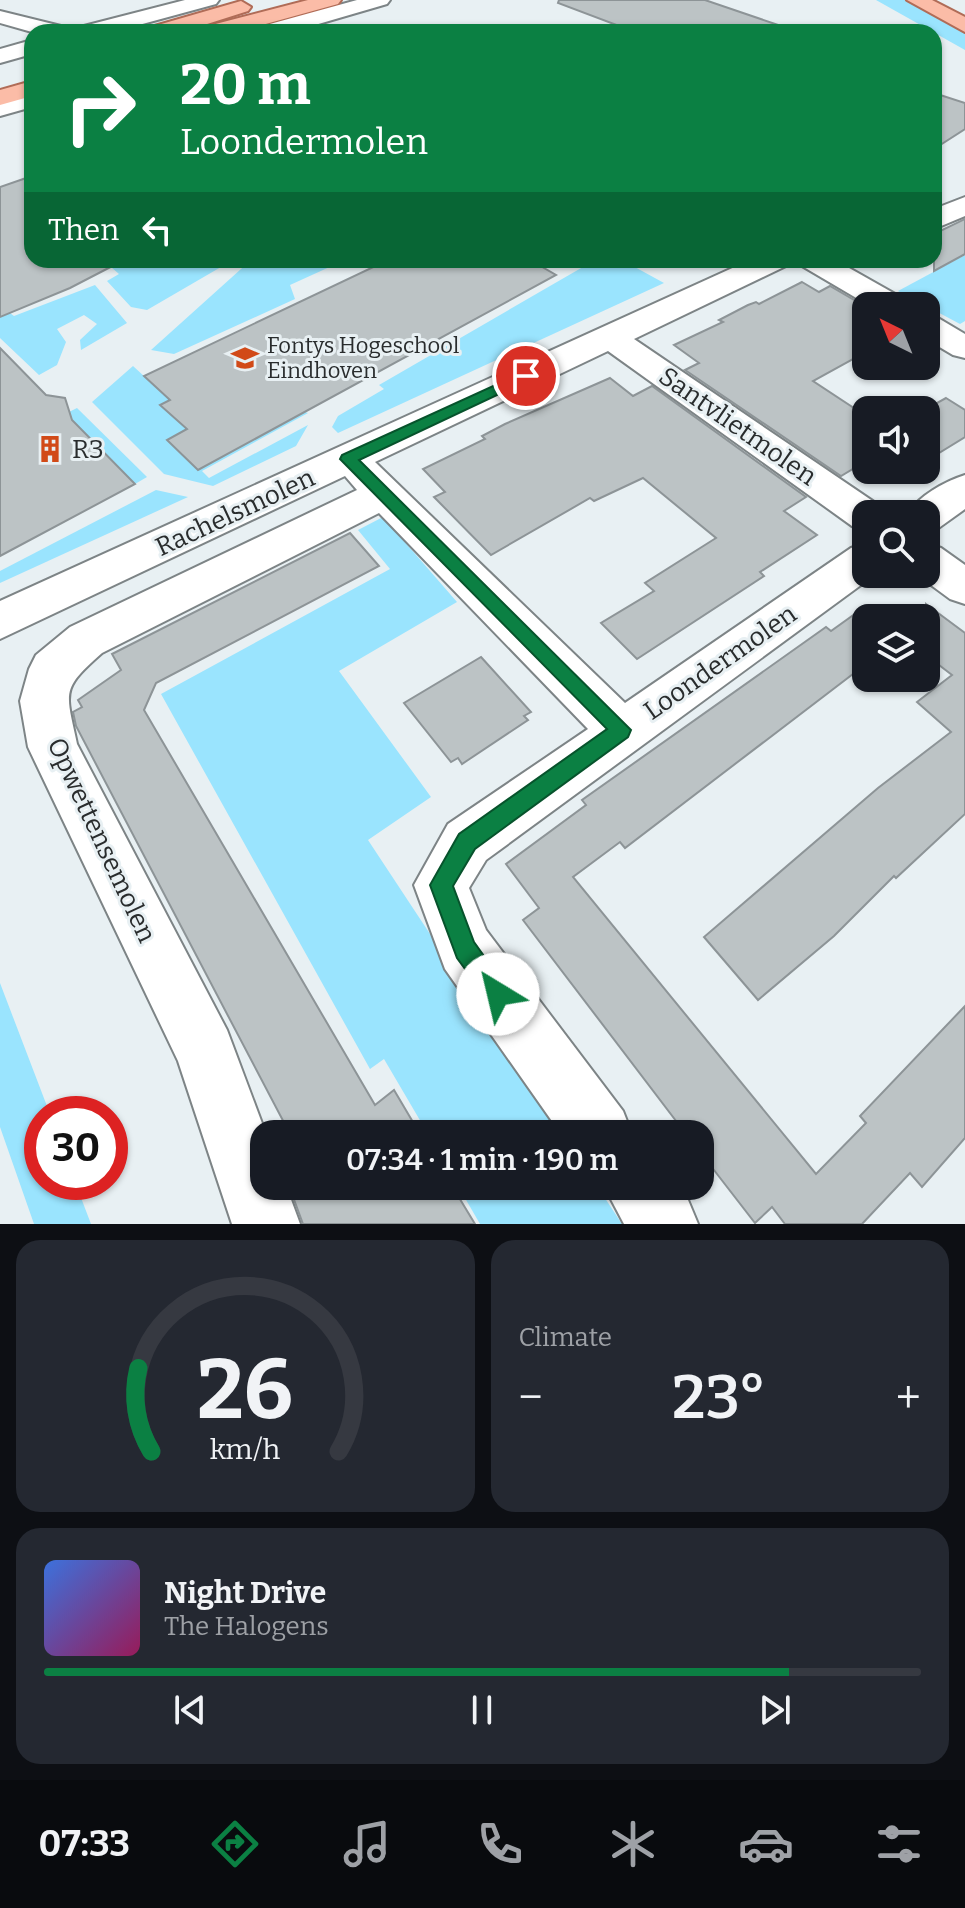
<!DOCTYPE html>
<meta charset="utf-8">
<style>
:root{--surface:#171b24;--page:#242831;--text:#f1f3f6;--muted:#9ea1a6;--line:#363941;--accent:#0b8043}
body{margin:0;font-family:Bitter,serif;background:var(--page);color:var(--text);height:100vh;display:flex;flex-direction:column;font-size:30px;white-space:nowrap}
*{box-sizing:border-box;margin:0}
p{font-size:26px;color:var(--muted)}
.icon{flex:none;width:44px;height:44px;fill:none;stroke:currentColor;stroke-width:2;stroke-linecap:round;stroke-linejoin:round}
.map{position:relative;height:1224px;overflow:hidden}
.details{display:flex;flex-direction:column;gap:16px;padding:16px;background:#0d0f14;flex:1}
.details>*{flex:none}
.guide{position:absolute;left:24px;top:24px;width:918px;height:244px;border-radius:24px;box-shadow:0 2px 6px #0004;background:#0b8043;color:#fff;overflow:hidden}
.needle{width:52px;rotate:317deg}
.controls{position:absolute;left:852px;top:292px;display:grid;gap:16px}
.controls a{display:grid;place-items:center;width:88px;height:88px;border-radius:16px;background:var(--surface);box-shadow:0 2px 6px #0004;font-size:40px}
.speed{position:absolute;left:24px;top:1096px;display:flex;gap:16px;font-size:40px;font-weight:700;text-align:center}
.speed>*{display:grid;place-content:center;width:104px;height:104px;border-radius:50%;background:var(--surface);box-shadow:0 2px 6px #0004;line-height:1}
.speed .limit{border:12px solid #d22;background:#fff;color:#111}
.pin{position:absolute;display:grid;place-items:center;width:68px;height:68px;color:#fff;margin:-34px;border:4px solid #fff;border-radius:50%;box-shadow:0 2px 8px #0007}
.me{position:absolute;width:88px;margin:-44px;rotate:324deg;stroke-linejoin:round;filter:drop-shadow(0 0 6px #0008)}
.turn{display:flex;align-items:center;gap:28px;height:168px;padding:0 24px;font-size:36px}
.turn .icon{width:104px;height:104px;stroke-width:2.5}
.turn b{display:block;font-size:56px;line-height:68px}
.then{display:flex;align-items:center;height:76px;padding:0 24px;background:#0003;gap:16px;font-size:30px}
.big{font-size:60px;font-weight:600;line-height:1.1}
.details .tile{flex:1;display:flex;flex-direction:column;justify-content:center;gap:12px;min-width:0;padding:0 28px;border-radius:24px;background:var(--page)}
.details .dial{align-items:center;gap:0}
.dial svg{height:208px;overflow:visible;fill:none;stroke:var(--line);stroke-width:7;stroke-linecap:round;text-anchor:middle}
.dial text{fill:var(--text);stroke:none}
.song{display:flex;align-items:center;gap:24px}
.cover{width:96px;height:96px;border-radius:12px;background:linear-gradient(135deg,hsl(220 70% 55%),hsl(330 70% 35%))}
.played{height:8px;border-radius:4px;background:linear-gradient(90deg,var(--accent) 85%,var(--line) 85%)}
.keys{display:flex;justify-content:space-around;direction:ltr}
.heat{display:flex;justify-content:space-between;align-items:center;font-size:44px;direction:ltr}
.details .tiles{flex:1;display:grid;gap:16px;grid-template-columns:1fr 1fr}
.tile:last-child{grid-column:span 2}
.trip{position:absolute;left:250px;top:1120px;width:464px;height:80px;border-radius:24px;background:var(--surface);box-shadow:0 2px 6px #0004;font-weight:600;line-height:80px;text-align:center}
.dock{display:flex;height:128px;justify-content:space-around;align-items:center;background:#090b0e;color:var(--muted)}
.dock .icon{width:56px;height:56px}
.dock .active{color:var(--accent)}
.dock b{font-size:36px;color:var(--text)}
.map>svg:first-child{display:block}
</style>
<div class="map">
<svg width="965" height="1224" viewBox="0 0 965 1224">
<rect width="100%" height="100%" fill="#e8f0f3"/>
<!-- green -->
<g fill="#9ae4fe">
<polygon points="876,0 908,0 965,32 965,50"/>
<polygon points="965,255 965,321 960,324 898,291"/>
<polygon points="103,260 233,260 147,310 131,307 107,281 119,274"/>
<polygon points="251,260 345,260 290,285 295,299 174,354 151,350"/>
<polygon points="595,260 622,260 664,283 338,433 332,427 338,416 384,389 379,385"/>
<polygon points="95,285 127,323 81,350 80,340 97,324 84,315 57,329 66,342 57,365 39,375 0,338 0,306 14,316"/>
<polygon points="133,366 170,400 161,405 187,429 167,440 198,469 305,412 308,413 202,471 209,478 308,425 296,446 213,486 164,474 92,402"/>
<polygon points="77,408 147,477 135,484 65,414"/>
<polygon points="156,490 188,497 0,583 0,571"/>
<polygon points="383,517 457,602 339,671 431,797 368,840 562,1134 428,1134 384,1059 370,1069 161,694 390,569 358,530"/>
<polygon points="0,983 50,1114 42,1114 42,1182 75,1182 91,1224 34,1224 0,1127"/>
<polygon points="458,1186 597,1186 622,1224 480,1224"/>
</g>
<!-- building -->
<g fill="#bcc3c5" stroke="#8d9497" stroke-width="2">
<polygon points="559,0 705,0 784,27 783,32 635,32 558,3"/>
<polygon points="934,93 965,103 965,129 934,149"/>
<polygon points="32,176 32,260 124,260 70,288 0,317 0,187"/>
<polygon points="965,219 965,254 934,271 934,234"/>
<polygon points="388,260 530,260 556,275 198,470 167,440 187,429 160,405 170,400 144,376"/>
<polygon points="802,282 819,292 830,286 866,307 866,352 813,381 866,416 866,461 841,476 685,370 699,363 674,345 723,322 719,320 748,305 756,302 759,304"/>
<polygon points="0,348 46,395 65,398 72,420 135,484 0,556"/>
<polygon points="610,378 633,396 652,386 806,497 784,511 817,535 760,572 764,576 637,659 601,623 654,591 645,583 716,538 643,478 594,501 590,498 491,555 434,497 445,492 423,469 485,439 482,436 505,424"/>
<polygon points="946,398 965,410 965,437 926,461 926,409"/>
<polygon points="350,533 379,566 156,683 144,710 375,1105 394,1090 420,1134 290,1134 76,726 73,712 82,707 78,700 121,670 112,654"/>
<polygon points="926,604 965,633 965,814 896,878 894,876 834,936 758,1000 704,937 878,788 951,732 917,702 952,675 926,655"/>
<polygon points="866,606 866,664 625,848 620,842 573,877 816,1174 866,1123 860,1116 965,1006 965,1138 922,1187 910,1173 862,1224 785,1224 772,1207 755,1223 700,1152 700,1134 686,1134 523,920 539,908 506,864 586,805 582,800 826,627 831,631"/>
<polygon points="481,657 531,712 524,716 528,720 462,764 458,758 451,762 404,703"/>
<polygon points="289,1186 452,1186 475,1224 303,1224"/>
</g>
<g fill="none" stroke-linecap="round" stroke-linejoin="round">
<!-- minor casing -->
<g stroke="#7d8486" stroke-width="4">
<g id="minor">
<polygon points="185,0 219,0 216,4 113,32 77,32 80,27"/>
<polygon points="357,0 390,0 387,4 291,32 256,32 259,27"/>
<polygon points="0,11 65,27 68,32 32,32 0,23"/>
<polygon points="32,40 32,54 0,63 0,49"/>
<polygon points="32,92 32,107 0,116 0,101"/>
<polygon points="965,197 965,216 934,229 934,209"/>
<path d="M750,260H790L786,266L634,339L880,506L885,514H866V531L852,526L608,351L375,462L625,703L851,548L866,543V574H876L486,860L469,888L486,930L623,1111L632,1134H561L445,969L414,885L448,824L588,729L379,513L102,653C60,690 66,691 77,744L227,1030L266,1134L264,1186H286L300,1224H232L178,1061L28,747L20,701L29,669L36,655L70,627L357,490L345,476L0,639V601Z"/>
<polygon points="798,260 835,260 904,299 909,306 870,306 802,266"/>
<polygon points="926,315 938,318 965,334 965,358 953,355 926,339"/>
<path d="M965,475V509L940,527L926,532V514H908C918,496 946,481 965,475Z"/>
<polygon points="926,543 941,548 965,565 965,604 950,599 916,574 926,574"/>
<polygon points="604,1186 678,1186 688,1200 698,1224 624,1224"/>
</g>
</g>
<!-- major casing -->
<g stroke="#b06c57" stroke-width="4">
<g id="major">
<polygon points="308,0 341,0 338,4 237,32 201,32 204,27"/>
<polygon points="907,0 932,0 965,17 965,32"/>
<polygon points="241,1 251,7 248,11 182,32 148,32 151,27"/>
<polygon points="32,81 32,96 0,105 0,90"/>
</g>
</g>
<!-- minor -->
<use href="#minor" fill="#fff" fill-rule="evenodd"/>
<!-- major -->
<use href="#major" fill="#fbbca7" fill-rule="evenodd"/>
</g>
<!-- route -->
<polygon fill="#0b8043" stroke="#07532c" stroke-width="2" points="526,371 533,376 531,379 359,460 631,730 628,737 475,849 453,886 474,942 511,994 507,1003 498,1007 490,1003 457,958 430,885 459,834 607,729 340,459 342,455"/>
<!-- icons -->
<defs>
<g id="university-bare" transform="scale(2.16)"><path d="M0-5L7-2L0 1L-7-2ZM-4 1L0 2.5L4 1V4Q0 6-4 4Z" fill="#d14a18" stroke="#e8f0f3" stroke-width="2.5" paint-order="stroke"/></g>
<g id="building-bare" transform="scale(2.16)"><path d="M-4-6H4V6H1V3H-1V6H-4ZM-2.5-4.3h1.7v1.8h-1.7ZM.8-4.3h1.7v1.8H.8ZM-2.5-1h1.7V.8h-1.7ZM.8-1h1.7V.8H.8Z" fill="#d14a18" stroke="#e8f0f3" stroke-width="2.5" paint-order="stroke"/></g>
</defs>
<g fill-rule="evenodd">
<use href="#university-bare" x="245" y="358"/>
<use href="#building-bare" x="50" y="449"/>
</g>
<g text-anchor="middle" stroke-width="6" stroke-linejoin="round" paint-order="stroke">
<!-- far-poi labels -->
<g font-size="22" fill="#292c2d" stroke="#e8f0f3" text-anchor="start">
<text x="267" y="353">Fontys Hogeschool<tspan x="267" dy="25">Eindhoven</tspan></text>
</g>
<!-- street labels -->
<g font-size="26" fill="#292c2d" stroke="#e8f0f3">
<text transform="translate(738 426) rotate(35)" y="9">Santvlietmolen</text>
<text transform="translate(235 512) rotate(-25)" y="9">Rachelsmolen</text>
<text transform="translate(720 662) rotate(-35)" y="9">Loondermolen</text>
<text transform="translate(102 840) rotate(65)" y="9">Opwettensemolen</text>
</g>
<!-- poi labels -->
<g font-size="26" fill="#292c2d" stroke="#e8f0f3" text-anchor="start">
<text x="72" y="458">R3</text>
</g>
</g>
</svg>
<div class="controls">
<a><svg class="needle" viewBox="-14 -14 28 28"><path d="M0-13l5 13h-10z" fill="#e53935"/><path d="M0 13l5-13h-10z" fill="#9ea1a6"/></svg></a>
<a><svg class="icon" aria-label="sound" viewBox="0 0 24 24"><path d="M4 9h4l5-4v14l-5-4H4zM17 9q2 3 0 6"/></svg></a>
<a><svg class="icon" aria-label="search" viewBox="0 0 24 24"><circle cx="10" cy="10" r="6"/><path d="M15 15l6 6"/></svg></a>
<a><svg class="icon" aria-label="layers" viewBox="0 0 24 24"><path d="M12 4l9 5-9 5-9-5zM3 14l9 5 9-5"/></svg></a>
</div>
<div class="speed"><div class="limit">30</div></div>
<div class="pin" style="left:526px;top:376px;background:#d93025"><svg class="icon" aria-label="arrive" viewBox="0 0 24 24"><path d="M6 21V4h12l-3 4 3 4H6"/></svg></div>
<svg class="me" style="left:498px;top:994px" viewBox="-20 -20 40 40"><circle r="19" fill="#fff"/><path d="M0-13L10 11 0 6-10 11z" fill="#0b8043"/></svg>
<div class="trip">07:34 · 1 min · 190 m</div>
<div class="guide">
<div class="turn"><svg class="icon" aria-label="right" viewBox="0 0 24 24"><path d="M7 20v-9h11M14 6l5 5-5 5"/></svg><div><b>20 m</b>Loondermolen</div></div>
<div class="then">Then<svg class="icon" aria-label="left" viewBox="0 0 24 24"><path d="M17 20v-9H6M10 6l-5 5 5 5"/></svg></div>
</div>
</div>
<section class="details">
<div class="tiles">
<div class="tile dial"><svg viewBox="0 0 100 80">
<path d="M14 69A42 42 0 1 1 86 69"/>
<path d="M14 69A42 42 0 0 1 9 37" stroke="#0b8043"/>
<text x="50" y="56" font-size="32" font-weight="700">26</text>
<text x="50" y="72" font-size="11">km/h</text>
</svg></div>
<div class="tile"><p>Climate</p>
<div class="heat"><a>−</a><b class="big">23°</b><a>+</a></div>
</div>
<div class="tile">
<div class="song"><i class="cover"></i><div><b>Night Drive</b><p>The Halogens</p></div></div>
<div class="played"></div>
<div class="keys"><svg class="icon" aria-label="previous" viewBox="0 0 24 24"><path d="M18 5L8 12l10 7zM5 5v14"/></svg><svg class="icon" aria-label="pause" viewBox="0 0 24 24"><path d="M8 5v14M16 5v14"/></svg><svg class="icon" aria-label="next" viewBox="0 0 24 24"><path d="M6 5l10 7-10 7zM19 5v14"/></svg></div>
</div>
</div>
</section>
<nav class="dock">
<b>07:33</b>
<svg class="icon active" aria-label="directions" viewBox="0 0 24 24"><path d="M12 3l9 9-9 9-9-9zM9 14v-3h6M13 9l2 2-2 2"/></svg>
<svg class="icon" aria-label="music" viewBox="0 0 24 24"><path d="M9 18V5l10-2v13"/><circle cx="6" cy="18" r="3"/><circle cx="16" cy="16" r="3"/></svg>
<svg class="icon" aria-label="phone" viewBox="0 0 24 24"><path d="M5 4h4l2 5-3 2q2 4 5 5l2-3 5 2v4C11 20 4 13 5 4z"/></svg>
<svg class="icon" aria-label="climate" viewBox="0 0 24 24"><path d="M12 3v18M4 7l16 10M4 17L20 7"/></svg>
<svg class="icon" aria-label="car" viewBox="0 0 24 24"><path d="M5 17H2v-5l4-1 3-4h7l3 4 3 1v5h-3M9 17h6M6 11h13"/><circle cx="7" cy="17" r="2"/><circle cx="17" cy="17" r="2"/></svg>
<svg class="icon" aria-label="filters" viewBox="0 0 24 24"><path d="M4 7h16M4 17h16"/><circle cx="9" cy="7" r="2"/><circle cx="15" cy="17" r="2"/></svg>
</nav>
